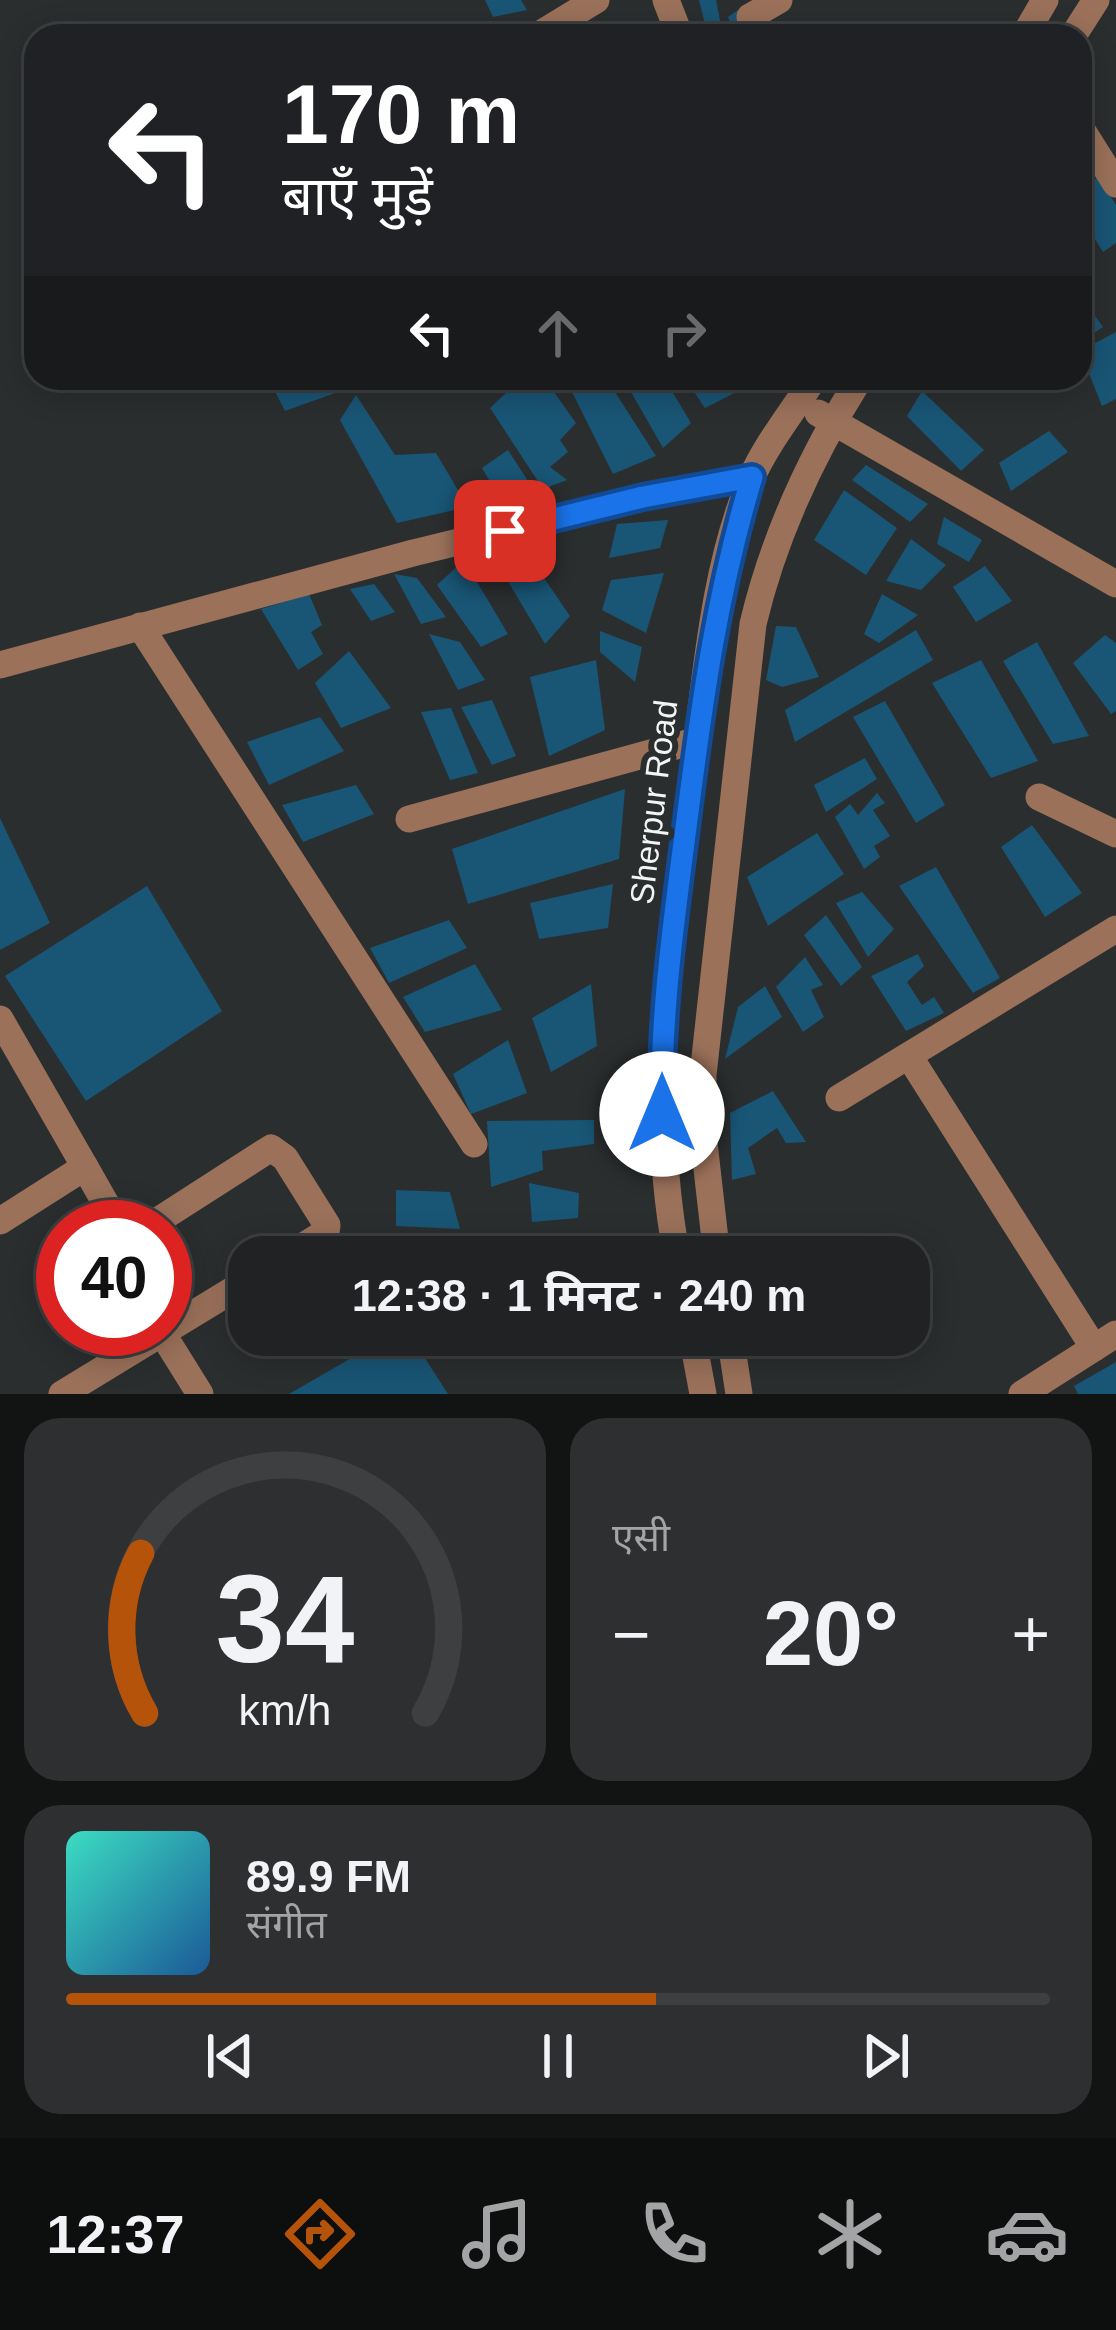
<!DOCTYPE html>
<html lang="hi">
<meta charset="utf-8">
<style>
:root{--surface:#202223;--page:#2d2f30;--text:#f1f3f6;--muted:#a2a4a6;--line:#3d3f41;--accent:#b45309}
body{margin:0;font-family:Helvetica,"Noto Sans Devanagari",sans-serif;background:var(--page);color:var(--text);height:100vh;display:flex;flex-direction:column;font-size:45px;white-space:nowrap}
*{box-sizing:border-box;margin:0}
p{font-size:39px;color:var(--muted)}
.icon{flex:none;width:66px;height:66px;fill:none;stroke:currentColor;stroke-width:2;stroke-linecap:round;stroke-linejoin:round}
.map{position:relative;height:1394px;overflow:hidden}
.details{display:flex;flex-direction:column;gap:24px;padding:24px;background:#121313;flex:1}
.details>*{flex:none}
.top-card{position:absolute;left:24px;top:24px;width:1068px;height:366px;border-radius:36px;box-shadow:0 6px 30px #0003,0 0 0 3px var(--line);background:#202124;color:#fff;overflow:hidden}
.speed{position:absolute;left:36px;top:1200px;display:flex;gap:24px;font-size:60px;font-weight:700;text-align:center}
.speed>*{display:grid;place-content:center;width:156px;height:156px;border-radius:50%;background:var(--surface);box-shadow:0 6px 30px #0003,0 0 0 3px var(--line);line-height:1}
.speed .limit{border:18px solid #d22;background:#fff;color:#111}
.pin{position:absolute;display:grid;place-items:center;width:102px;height:102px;color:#fff;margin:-51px;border-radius:24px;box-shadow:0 6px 18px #0006}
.me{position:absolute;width:132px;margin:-66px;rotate:0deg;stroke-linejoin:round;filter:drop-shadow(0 0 9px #0008)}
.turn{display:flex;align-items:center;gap:42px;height:252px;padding:0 60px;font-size:54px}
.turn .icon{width:156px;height:156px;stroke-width:2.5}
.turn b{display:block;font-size:84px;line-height:102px}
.lanes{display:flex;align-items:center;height:114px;padding:0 60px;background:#0003;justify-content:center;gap:60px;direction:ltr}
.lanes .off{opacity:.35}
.big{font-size:90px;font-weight:700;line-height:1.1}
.details .widget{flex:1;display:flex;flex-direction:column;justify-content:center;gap:18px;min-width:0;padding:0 42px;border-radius:36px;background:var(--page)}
.details .dial{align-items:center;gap:0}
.dial svg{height:312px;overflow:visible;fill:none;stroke:var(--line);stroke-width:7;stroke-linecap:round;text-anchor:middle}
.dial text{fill:var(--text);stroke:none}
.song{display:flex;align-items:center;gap:36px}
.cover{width:144px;height:144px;border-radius:18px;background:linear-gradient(135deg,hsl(170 70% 55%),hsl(210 70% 35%))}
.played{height:12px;border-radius:6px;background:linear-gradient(90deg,var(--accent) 60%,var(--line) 60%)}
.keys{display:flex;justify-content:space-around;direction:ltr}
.heat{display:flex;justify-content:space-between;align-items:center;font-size:66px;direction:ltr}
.details .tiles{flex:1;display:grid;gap:24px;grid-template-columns:1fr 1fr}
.widget:last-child{grid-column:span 2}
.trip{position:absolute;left:228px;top:1236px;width:702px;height:120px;border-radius:36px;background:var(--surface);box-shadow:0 6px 30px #0003,0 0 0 3px var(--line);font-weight:700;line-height:120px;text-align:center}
.menu{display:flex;height:192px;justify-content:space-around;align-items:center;background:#0d0e0e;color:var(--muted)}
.menu .icon{width:84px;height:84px}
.menu .on{color:var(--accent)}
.menu b{font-size:54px;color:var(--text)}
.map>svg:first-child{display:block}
</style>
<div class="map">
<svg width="1116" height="1394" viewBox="0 0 1116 1394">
<rect width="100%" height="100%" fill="#2b2e2f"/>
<!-- building -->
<g fill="#195575">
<polygon points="485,0 521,0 527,10 493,17"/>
<polygon points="699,0 716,0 723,35 708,36"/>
<polygon points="738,10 754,36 736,36 728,17"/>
<polygon points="1098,177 1116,205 1116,243 1103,252 1080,215 1080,189"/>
<polygon points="1080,295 1103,327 1080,342"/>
<polygon points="1116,332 1116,399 1102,406 1080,351"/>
<polygon points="268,378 373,378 374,379 285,411"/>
<polygon points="522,378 544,378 576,423 560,440 568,452 550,467 567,480 543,489 490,408"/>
<polygon points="565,378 606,378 656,456 613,474"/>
<polygon points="623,378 664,378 691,423 663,448"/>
<polygon points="707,378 743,378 748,386 705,408 692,389"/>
<polygon points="922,391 984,450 961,471 907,416"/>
<polygon points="356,395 395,455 436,453 468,507 397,523 340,420"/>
<polygon points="1049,431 1068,452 1011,491 999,463"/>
<polygon points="508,450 539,498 503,504 482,468"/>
<polygon points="866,465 928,504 910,522 852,480"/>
<polygon points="844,490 897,528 866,575 814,540"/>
<polygon points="944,517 982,540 969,562 937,544"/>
<polygon points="668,520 660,548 609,558 617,524"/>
<polygon points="911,539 946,565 921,590 886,581"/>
<polygon points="520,543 570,616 545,644 496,561"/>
<polygon points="464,560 508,634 481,647 437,585"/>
<polygon points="985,566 1012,601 976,622 953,587"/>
<polygon points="664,573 646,633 602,610 611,580"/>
<polygon points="394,574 417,578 446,617 421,624"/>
<polygon points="374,584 395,612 371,621 350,589"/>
<polygon points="309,594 322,625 311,632 323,654 298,670 261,609"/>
<polygon points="882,594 918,615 879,643 864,634"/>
<polygon points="776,626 796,627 819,677 782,687 766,680"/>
<polygon points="916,630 933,660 795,742 785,710"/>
<polygon points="600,631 642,647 635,682 600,652"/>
<polygon points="429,634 460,642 485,680 458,690"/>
<polygon points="1105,635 1116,643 1116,711 1111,714 1073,663"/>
<polygon points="1037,642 1089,736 1053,744 1003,661"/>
<polygon points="349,651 391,708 341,728 315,683"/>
<polygon points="596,660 605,730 549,756 530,677"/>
<polygon points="981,660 1038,761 991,778 932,683"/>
<polygon points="492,700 516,756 492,765 461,707"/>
<polygon points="885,701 945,805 916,823 853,717"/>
<polygon points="451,708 478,773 450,780 421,712"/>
<polygon points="320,717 344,751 269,785 247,742"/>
<polygon points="865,758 877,779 826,812 814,785"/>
<polygon points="356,785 374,814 303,842 282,805"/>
<polygon points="625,789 619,859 468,904 452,849"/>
<polygon points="877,793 885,803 873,810 890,836 874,846 880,857 864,869 835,817 850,804 858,815"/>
<polygon points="0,818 50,923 0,950"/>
<polygon points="1032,825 1082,893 1045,917 1001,847"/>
<polygon points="817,833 844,874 768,926 747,877"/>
<polygon points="936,867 1000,978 973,993 899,886"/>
<polygon points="613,884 608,928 539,939 530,903"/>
<polygon points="147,886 222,1011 86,1101 5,976"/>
<polygon points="862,892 894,929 868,957 836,903"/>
<polygon points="826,915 862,967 841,986 804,935"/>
<polygon points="449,920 467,948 389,983 370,948"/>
<polygon points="918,954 924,966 907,982 922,1005 934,997 944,1013 906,1031 871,976"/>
<polygon points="805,957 823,985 811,990 824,1017 803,1032 776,987"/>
<polygon points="475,964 502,1010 425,1032 403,997"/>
<polygon points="591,984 597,1046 551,1072 532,1018"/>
<polygon points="765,986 782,1017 725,1059 738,1007"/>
<polygon points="508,1040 527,1093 471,1114 453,1074"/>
<polygon points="773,1091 806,1142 786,1143 777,1128 748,1148 756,1174 732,1180 730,1113"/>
<polygon points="594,1120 594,1144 542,1151 543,1170 491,1187 487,1121"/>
<polygon points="529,1183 579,1193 578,1218 532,1222"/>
<polygon points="396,1190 450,1192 460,1229 396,1226"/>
<polygon points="598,1233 603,1257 538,1257 537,1237"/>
<polygon points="391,1335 410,1335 448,1394 289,1394"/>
<polygon points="1116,1362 1116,1394 1078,1394 1074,1386"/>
</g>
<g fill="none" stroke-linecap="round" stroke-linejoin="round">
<!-- minor -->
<g stroke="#9b715a" stroke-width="27">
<polyline points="666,0 680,36"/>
<polyline points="750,17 779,0"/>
<polyline points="537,36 596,0"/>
<polyline points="1024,36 1045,0"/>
<polyline points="1073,36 1096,0"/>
<polyline points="1080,127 1116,184"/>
<polyline points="818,413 1116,584"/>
<polyline points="140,626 474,1144"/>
<polyline points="0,665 413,553 643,497 752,477"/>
<polyline points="1039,797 1116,834"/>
<polyline points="409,819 698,740"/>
<polyline points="0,1019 85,1167 0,1221"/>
<polyline points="909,1056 1094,1348"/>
<polyline points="839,1098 1116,929"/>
<polyline points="85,1167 119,1227"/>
<polyline points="148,1227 271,1148 285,1158 327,1225 326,1232 286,1257"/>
<path d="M677,1257C645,1089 673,924 695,757C707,665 715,565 751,479C766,444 794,410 814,378"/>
<path d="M717,1257L703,1134V1075L753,624C774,535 811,456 860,378"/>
<polyline points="162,1333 249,1280"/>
<polyline points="692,1335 703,1394"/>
<polyline points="730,1335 739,1394"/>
<polyline points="62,1394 162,1333 200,1394"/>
<polyline points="1022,1394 1116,1334"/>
</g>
</g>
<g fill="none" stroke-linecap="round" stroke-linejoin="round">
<!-- route casing -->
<g stroke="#114b97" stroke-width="30">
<path id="route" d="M505,531L643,497L752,477C718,589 703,695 688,812C675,913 660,1012 662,1114"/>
</g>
<!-- route -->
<use href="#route" stroke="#1a73e8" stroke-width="21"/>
</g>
<g text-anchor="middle" stroke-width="12" stroke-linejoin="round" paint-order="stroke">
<!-- street labels -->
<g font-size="33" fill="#f3f4f5" stroke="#2b2e2f">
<text transform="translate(653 802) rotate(-83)" y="12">Sherpur Road</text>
</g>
</g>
</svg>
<div class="speed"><div class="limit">40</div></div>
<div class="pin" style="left:505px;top:531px;background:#d93025"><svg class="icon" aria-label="arrive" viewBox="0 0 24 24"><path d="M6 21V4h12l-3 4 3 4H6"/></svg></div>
<svg class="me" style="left:662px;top:1114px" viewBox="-20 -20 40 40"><circle r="19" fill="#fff"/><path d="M0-13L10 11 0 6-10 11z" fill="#1a73e8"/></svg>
<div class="trip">12:38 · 1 मिनट · 240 m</div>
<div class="top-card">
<div class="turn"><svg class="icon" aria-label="left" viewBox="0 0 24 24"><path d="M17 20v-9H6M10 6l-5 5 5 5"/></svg><div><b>170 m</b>बाएँ मुड़ें</div></div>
<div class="lanes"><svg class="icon" aria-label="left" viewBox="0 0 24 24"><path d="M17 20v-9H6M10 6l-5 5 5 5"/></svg><svg class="icon off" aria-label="ahead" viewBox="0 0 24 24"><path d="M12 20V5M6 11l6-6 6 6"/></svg><svg class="icon off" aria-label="right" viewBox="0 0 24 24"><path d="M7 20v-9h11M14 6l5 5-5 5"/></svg></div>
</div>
</div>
<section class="details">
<div class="tiles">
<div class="widget dial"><svg viewBox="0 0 100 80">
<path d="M14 69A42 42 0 1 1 86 69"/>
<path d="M14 69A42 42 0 0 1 13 28" stroke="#b45309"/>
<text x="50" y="56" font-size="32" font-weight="700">34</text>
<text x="50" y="72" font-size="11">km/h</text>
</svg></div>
<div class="widget"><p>एसी</p>
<div class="heat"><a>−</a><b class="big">20°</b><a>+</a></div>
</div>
<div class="widget">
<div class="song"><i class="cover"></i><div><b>89.9 FM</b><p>संगीत</p></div></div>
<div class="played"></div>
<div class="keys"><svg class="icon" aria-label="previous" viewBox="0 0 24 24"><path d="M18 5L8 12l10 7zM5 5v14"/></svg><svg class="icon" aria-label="pause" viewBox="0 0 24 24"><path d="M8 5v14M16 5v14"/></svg><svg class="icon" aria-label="next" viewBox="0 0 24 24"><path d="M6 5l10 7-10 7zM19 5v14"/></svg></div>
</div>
</div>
</section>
<nav class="menu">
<b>12:37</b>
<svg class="icon on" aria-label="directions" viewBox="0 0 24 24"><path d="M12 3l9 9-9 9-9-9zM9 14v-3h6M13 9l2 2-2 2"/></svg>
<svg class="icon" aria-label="music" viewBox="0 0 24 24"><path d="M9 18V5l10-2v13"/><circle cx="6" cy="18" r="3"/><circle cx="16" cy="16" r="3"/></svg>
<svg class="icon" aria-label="phone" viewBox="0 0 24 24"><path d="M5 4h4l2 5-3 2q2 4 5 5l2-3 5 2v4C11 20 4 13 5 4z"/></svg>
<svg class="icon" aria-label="climate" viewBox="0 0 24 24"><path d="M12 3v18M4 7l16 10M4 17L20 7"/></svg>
<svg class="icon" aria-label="car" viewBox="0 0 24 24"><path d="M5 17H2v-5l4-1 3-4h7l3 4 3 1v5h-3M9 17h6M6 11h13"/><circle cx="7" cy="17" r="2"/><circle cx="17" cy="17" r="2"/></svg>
</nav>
